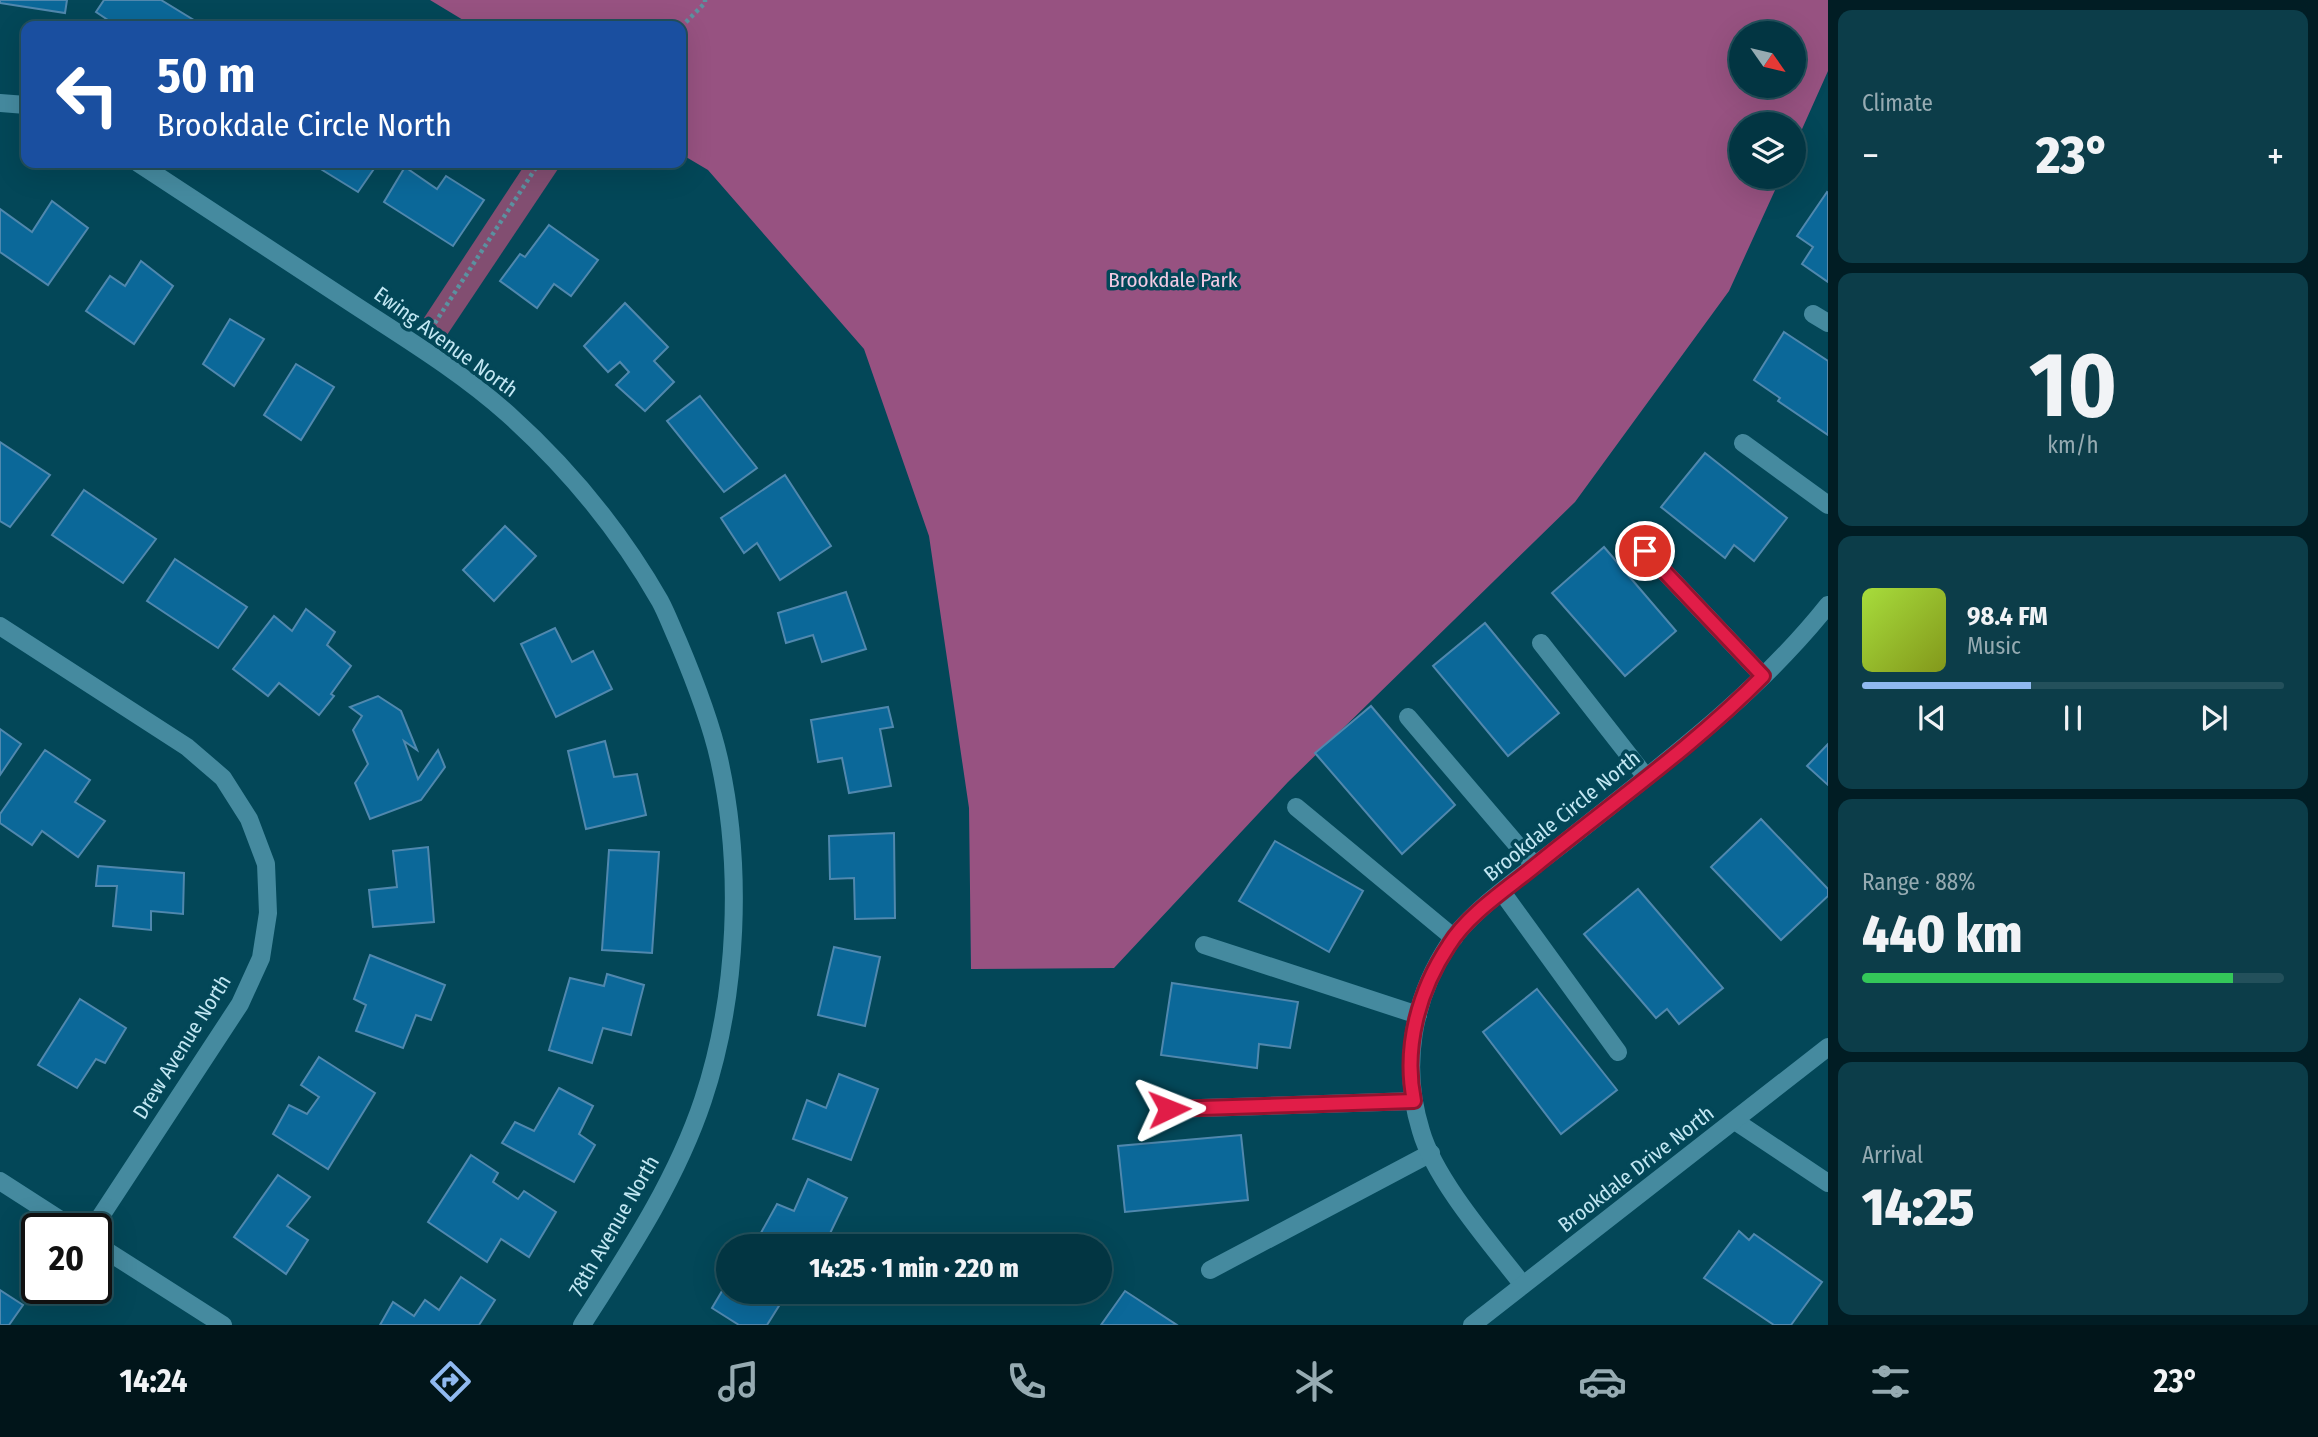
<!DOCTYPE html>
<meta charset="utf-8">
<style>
:root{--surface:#023542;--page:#0c3d49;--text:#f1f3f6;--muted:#96abb2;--line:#23505b;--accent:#90b9f0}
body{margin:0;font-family:"Fira Sans Condensed",sans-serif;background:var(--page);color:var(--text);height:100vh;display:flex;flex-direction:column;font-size:26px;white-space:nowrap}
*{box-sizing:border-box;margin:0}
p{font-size:23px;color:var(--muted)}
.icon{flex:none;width:38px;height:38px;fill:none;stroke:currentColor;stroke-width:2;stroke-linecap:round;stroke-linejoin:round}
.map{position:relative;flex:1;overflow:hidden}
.panel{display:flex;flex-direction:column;gap:10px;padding:10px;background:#011d24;width:490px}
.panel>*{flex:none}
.guide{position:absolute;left:21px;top:21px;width:665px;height:147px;border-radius:14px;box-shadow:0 7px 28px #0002,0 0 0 2px var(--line);background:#1a4fa0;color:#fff;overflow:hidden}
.needle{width:46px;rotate:124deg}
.tools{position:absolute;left:1729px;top:21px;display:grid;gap:14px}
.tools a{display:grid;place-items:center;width:77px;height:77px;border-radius:50%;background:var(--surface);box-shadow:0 7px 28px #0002,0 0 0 2px var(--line);font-size:35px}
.speed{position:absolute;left:21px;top:1213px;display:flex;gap:14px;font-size:35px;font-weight:700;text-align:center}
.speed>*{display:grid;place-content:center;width:91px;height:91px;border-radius:50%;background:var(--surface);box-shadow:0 7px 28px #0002,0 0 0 2px var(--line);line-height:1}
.speed .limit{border:4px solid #111;border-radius:10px;background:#fff;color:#111}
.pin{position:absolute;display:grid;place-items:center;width:60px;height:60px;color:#fff;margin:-30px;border:4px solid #fff;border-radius:50%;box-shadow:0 2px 7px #0007}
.me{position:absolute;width:77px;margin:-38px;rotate:88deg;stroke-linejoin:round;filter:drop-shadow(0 0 5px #0008)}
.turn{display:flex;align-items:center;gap:24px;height:147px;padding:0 21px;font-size:32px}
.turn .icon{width:91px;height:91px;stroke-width:2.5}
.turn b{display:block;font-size:49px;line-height:60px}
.big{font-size:52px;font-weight:800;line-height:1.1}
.panel .widget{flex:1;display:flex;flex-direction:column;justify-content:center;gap:10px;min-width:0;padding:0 24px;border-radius:14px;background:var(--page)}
.panel .dial{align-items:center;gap:0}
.dial b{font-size:91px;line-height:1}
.song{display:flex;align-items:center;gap:21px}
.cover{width:84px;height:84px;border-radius:10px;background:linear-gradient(135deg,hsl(80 70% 55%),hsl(70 70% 35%))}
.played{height:7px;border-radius:4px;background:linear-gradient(90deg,var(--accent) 40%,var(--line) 40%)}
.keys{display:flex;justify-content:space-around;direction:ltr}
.heat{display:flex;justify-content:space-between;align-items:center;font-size:38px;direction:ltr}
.charge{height:10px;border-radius:5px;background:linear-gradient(90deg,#34c759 88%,var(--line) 0)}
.trip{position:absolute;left:716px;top:1234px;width:396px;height:70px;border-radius:35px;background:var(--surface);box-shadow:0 7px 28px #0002,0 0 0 2px var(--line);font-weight:800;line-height:70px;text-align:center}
.menu{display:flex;height:112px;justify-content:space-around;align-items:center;background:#01151a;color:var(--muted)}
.menu .icon{width:49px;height:49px}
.menu .on{color:var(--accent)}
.menu b{font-size:32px;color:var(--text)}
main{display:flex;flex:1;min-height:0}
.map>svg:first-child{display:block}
</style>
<main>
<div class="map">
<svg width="1828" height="1325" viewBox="0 0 1828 1325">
<rect width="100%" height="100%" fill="#034758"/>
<!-- green -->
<polygon fill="#824e71" points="526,163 562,163 447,335 424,318"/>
<!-- forest -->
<path fill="#975281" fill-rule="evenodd" d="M430,0H1828V71L1794,147V124H1741V177H1781L1729,291L1575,502L1288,782L1114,968L971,969L969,808L929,536L864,349L708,170L681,154V26H473ZM1741,33H1794V86H1741Z"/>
<!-- building -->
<g fill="#0b6899" stroke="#5088ae" stroke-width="2">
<polygon points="0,0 67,0 65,13 0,3"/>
<polygon points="104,0 161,0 202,25 117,26 96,12"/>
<polygon points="311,163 378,163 358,192"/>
<polygon points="405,167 437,189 446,176 484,200 453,246 384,202"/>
<polygon points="1827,192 1828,193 1828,282 1802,264 1813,247 1797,236"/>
<polygon points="52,201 88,228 48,285 0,252 0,209 32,232"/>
<polygon points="549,225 598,260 571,296 554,284 537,308 500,281 520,254 525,257"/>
<polygon points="141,261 173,286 134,344 86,311 110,276 125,286"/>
<polygon points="625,303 668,347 654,361 674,382 645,411 616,385 629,372 620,362 608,372 584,346"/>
<polygon points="230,319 264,339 234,386 203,364"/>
<polygon points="1784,332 1828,361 1828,435 1778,401 1780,398 1754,380"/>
<polygon points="296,364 334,387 301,440 264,415"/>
<polygon points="700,396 757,468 724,492 667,421"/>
<polygon points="0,442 50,475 10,527 0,521"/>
<polygon points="1705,453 1787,518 1754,561 1734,545 1725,558 1661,507"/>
<polygon points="785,475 831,546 780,580 757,543 744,553 721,518"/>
<polygon points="84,490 156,539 123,583 52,535"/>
<polygon points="505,526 536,556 494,601 463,570"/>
<polygon points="1604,547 1676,631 1625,676 1552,593"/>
<polygon points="175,559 247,607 218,648 147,601"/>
<polygon points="846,592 866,649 822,662 813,635 786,643 778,613"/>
<polygon points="306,609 335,632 327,645 351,666 331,694 334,696 319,715 279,683 268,696 233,669 274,616 292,631"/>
<polygon points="1485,623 1559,713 1508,756 1433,666"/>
<polygon points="555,628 572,662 593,651 612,689 556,717 521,644"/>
<polygon points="378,696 401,711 417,750 404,741 418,779 438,750 445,767 421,800 370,819 355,783 368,764 353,730 362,716 350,707"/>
<polygon points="1371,706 1455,805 1402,854 1315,753"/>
<polygon points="888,707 893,727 880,729 891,786 849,793 842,758 818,762 811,720"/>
<polygon points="0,729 21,744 0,775"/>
<polygon points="605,741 614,777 637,774 646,815 586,829 568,751"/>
<polygon points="1828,744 1828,785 1807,766"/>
<polygon points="45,750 90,780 75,802 105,821 78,857 42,831 32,845 0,823 0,814"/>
<polygon points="1761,819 1828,889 1828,896 1781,940 1711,867"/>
<polygon points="894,833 895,918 855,919 854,878 830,879 829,836"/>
<polygon points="1275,841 1363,891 1329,952 1239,901"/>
<polygon points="428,847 434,922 373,927 369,890 397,887 393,851"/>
<polygon points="609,850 659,852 652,953 602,950"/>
<polygon points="98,866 184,873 183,914 151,911 151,930 113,926 117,886 96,886"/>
<polygon points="1638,889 1723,988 1679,1024 1667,1009 1656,1018 1584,934"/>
<polygon points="834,947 880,957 865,1026 818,1015"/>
<polygon points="370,955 445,985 431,1020 416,1015 403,1048 356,1031 366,1005 354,999"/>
<polygon points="607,974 644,985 631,1035 603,1028 592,1063 549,1050 570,978 604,986"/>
<polygon points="1172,983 1298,1002 1290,1048 1259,1044 1257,1068 1161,1055"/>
<polygon points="1537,989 1617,1090 1561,1134 1483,1032"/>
<polygon points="80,999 126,1028 105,1063 96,1059 77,1088 38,1065"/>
<polygon points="319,1057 375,1093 328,1169 273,1134 289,1105 307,1114 319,1097 301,1085"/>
<polygon points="839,1074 878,1089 851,1160 793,1139 807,1100 826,1108"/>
<polygon points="559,1088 593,1106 579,1134 595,1145 574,1182 502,1143 515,1122 534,1131"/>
<polygon points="1241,1135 1248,1200 1125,1212 1118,1146"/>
<polygon points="471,1155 498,1173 493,1182 518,1199 524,1191 556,1212 529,1257 501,1239 487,1262 428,1222"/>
<polygon points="278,1175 310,1197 287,1226 308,1240 286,1274 234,1237"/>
<polygon points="808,1179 847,1198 824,1246 768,1246 757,1240 777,1204 794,1211"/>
<polygon points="1739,1231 1749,1240 1754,1234 1822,1282 1791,1325 1774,1325 1704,1278"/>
<polygon points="461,1277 495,1300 479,1325 380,1325 393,1302 414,1316 425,1300 439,1310"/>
<polygon points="728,1281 728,1292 766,1292 782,1301 767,1325 739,1325 712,1308"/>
<polygon points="0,1290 23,1305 9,1325 0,1325"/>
<polygon points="1125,1291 1177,1325 1101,1325"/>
</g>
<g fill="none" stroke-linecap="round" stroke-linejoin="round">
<!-- path -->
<g stroke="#5b91a0" stroke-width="4.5" stroke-dasharray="3.5 3.5" stroke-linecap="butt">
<polyline points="681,27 705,3 705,0"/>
<polyline points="431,329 539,163"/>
</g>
<!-- minor -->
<g stroke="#458a9f" stroke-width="18">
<polyline points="0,103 26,105"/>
<path d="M138,163C210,210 281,257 353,304C405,338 461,372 508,414C568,468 620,531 660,601C667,614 672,628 678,641C694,679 710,719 719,759C743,866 738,995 703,1100C676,1181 628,1253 582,1325"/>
<polyline points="1813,314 1828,323"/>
<polyline points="1743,443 1828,505"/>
<polyline points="1645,551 1763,676"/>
<polyline points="0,626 187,747 223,778 249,819 266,864 268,913 261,958 240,1004 93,1228"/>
<polyline points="1541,643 1646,777"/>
<polyline points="1408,717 1535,866"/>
<polyline points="1296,807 1454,938"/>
<polyline points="1502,892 1618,1052"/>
<polyline points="1204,945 1418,1015"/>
<polyline points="1169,1109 1414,1101"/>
<polyline points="1735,1121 1828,1183"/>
<polyline points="0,1181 73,1228"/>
<polyline points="96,1244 223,1325"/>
<polyline points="1210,1270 1431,1153"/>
<path d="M1523,1285C1491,1244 1435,1180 1421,1131C1401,1067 1412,1000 1449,944C1472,909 1530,870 1564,843C1656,769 1754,698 1828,605"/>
<polyline points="1472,1325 1828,1047"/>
</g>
</g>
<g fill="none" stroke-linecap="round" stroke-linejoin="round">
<!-- route casing -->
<g stroke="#92132f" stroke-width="18">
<path id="route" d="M1169,1109L1414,1101C1403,1047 1419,990 1449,945C1468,914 1507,889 1535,866C1611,804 1694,746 1763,676L1645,551"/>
</g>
<!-- route -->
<use href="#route" stroke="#e11d48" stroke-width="12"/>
</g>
<g text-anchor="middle" stroke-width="7" stroke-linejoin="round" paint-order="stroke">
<!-- park labels -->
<g font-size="21" fill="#f3cbe4" stroke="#034758">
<text x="1173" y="287">Brookdale Park</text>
</g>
<!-- street labels -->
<g font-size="21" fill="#c2e7f3" stroke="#034758">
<text transform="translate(446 342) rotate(36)" y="7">Ewing Avenue North</text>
<text transform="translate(1562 816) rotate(-39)" y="7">Brookdale Circle North</text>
<text transform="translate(182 1047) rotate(-58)" y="7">Drew Avenue North</text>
<text transform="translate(1636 1169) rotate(-38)" y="7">Brookdale Drive North</text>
<text transform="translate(614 1226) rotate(-60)" y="7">78th Avenue North</text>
</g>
</g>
</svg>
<div class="tools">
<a><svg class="needle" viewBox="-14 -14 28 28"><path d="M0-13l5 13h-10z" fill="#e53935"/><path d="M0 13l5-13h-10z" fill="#96abb2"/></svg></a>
<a><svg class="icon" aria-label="layers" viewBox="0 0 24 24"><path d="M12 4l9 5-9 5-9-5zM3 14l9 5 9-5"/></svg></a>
</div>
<div class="speed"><div class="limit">20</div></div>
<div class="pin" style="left:1645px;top:551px;background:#d93025"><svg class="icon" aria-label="arrive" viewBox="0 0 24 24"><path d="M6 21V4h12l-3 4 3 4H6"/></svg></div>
<svg class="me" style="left:1169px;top:1109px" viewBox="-20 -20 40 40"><path d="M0-17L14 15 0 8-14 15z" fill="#e11d48" stroke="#fff" stroke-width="4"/></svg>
<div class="trip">14:25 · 1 min · 220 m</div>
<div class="guide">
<div class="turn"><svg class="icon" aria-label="left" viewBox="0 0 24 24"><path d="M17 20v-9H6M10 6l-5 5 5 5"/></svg><div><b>50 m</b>Brookdale Circle North</div></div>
</div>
</div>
<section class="panel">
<div class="widget"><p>Climate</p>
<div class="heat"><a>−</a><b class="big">23°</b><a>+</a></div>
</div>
<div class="widget dial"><b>10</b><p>km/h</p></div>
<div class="widget">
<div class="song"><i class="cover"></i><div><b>98.4 FM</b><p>Music</p></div></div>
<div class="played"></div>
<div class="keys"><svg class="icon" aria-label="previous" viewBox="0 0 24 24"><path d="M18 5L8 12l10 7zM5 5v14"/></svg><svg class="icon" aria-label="pause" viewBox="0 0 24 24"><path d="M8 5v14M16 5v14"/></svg><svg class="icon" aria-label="next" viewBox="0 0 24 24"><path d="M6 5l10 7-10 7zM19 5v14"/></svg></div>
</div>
<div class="widget"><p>Range · 88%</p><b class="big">440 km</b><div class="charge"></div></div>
<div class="widget"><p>Arrival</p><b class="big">14:25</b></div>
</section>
</main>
<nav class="menu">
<b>14:24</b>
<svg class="icon on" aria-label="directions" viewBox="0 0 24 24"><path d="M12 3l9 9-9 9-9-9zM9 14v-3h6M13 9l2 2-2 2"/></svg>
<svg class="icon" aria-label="music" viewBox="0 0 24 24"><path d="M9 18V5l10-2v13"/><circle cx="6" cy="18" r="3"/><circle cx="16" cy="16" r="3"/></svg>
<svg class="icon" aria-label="phone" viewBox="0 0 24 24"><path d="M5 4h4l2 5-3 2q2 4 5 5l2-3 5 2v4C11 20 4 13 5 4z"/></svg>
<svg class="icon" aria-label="climate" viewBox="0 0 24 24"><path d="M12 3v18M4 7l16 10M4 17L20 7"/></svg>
<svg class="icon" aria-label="car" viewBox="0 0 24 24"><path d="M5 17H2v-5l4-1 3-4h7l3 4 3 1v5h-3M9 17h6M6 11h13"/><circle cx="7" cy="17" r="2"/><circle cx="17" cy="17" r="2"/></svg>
<svg class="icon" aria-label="filters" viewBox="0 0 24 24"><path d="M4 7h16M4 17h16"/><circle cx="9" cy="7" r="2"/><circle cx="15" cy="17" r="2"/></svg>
<b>23°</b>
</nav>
